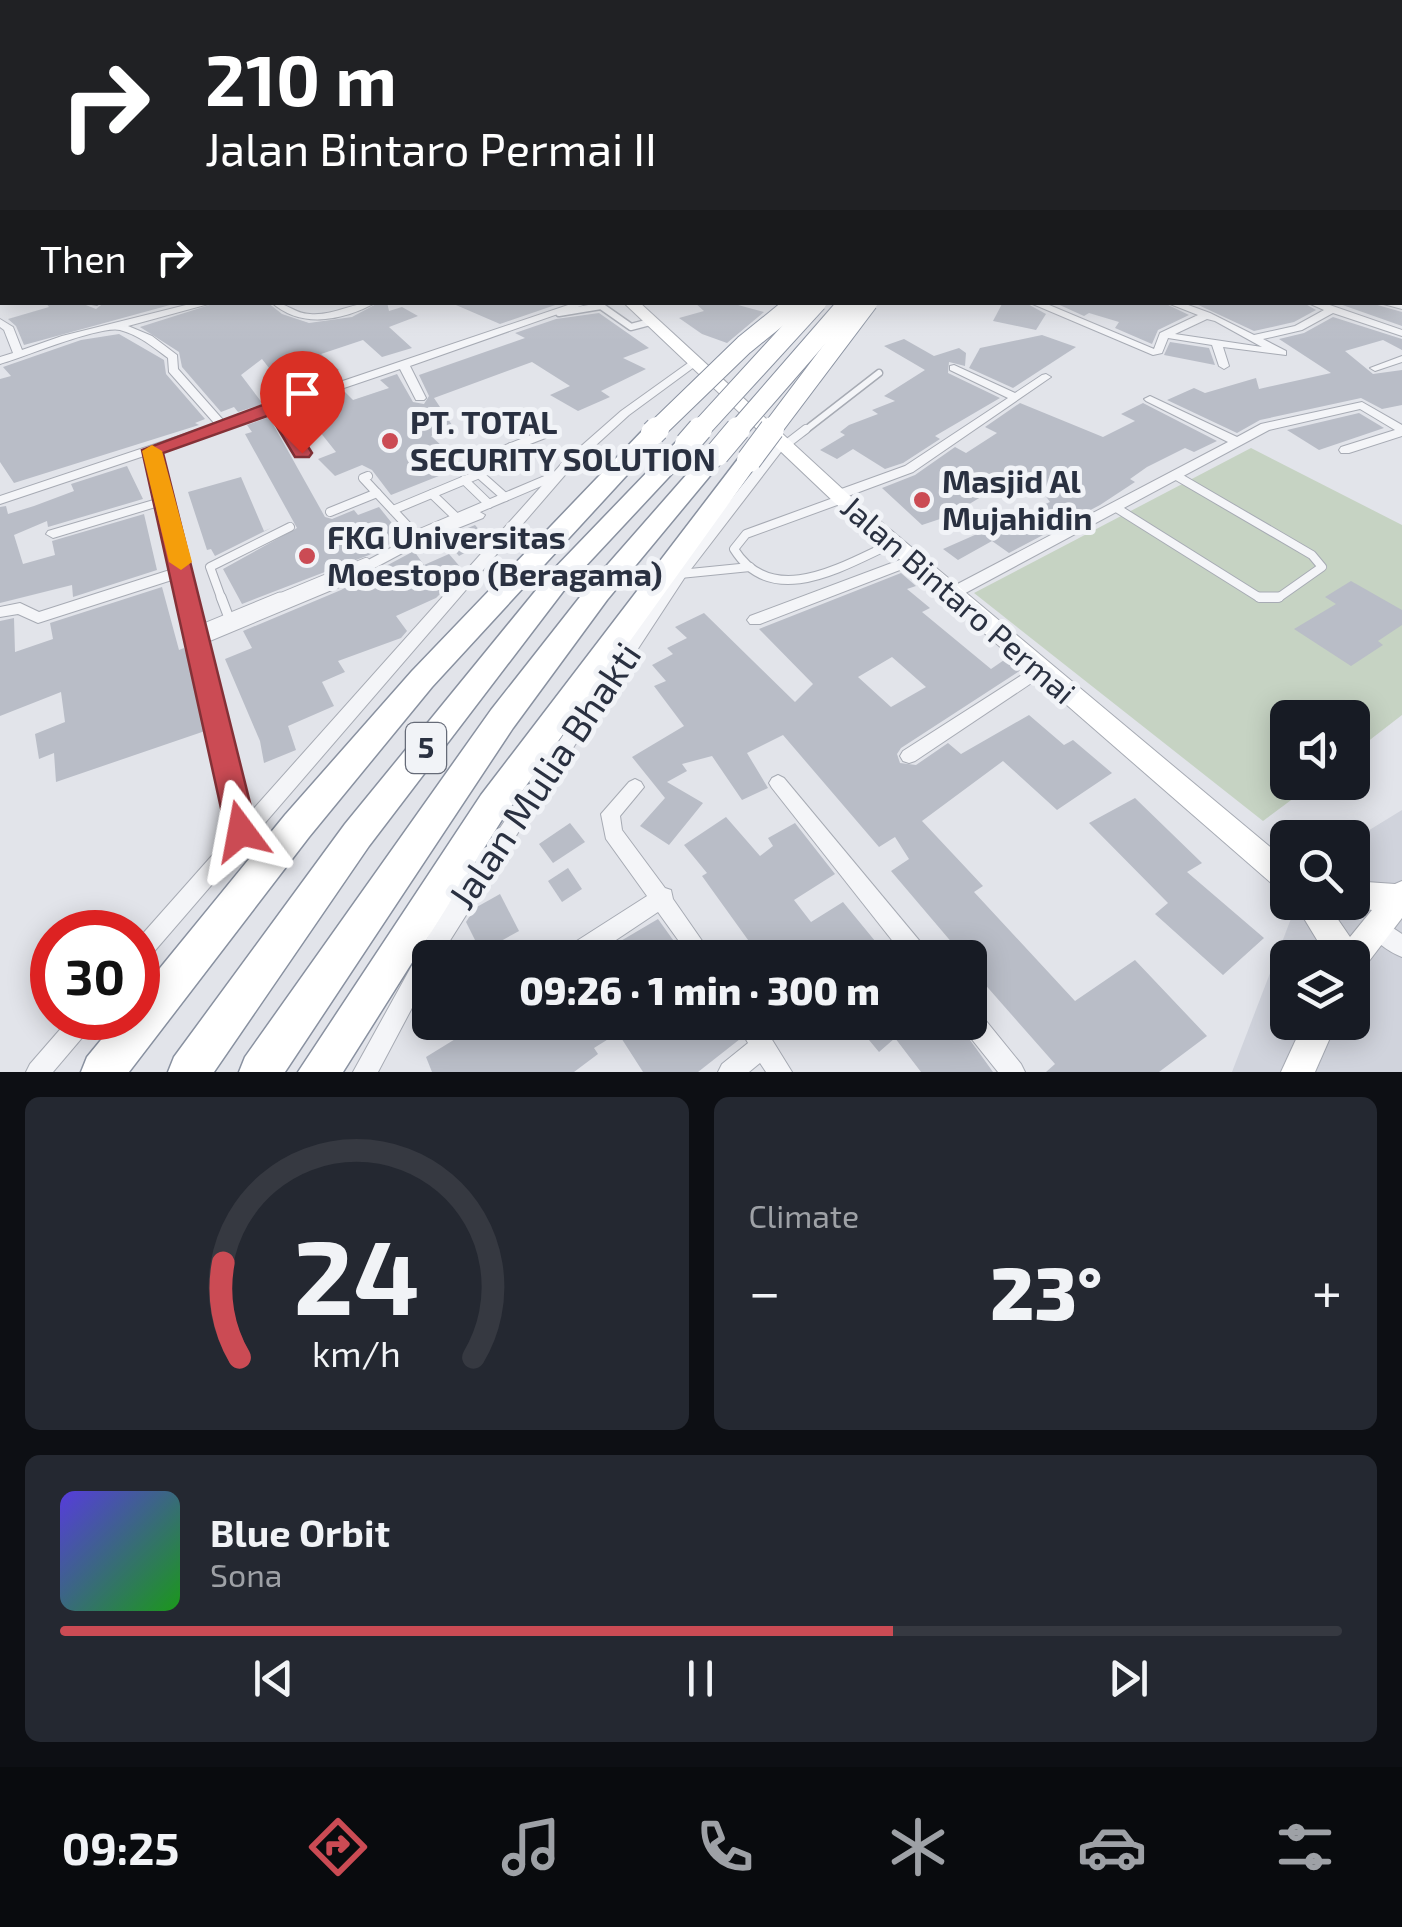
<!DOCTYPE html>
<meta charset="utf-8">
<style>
:root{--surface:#171b24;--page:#242831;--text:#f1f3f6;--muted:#9ea1a6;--line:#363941;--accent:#cb4b54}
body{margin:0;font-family:"Exo 2",sans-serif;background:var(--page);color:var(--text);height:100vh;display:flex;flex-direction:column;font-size:38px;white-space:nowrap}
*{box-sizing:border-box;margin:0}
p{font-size:32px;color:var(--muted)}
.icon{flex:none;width:55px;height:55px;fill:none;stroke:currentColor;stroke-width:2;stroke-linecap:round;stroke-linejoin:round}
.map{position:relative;height:1072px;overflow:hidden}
.drawer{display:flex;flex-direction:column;gap:25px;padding:25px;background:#0d0f14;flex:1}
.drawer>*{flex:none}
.top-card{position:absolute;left:0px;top:0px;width:1402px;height:305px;box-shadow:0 5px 25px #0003;background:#202124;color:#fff;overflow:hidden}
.buttons{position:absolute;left:1270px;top:700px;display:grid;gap:20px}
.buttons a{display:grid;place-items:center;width:100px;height:100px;border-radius:15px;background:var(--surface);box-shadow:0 5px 25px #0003;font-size:50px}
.speed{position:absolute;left:30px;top:910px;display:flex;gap:20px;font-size:50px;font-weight:700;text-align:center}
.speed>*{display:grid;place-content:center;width:130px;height:130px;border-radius:50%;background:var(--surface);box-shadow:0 5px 25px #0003;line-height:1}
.speed .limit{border:15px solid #d22;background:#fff;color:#111}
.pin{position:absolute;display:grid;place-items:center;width:85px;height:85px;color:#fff;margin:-102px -42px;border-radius:50% 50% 50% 0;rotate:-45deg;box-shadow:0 0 10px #0007}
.pin .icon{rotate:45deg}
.me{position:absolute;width:110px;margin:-55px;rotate:347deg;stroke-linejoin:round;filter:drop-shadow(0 0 8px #0008)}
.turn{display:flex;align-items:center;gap:35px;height:210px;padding:0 40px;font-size:45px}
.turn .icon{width:130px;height:130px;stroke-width:2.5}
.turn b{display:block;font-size:70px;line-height:85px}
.then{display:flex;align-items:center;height:95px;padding:0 40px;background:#0003;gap:20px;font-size:38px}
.big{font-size:75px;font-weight:800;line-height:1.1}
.drawer .card{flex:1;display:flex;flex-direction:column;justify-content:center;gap:15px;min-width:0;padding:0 35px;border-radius:15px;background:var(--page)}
.drawer .dial{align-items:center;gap:0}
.dial svg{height:260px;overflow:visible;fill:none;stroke:var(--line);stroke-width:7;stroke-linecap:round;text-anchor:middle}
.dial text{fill:var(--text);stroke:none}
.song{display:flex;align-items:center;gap:30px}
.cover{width:120px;height:120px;border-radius:15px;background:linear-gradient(135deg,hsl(250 70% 55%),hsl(120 70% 35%))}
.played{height:10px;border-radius:5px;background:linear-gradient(90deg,var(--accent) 65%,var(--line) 65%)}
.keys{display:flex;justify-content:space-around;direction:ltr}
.heat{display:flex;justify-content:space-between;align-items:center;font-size:55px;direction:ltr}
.drawer .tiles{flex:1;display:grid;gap:25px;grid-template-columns:1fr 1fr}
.card:last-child{grid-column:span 2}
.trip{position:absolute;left:412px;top:940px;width:575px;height:100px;border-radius:15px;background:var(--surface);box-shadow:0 5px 25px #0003;font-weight:800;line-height:100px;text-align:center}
.tabs{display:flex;height:160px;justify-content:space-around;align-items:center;background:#090b0e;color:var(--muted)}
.tabs .icon{width:70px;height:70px}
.tabs .selected{color:var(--accent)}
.tabs b{font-size:45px;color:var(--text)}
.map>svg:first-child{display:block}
</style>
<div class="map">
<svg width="1402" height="1072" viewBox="0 0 1402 1072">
<rect width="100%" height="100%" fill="#e2e4ea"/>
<!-- built -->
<path fill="#d0d3dc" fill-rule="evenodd" d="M1402,810V1072H1232L1297,903L1352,902L1353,840ZM1288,958H1352V1022H1288Z"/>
<!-- green -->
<polygon fill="#c6d3c3" points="1251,448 1402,525 1402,715 1353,753 1352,718 1288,718 1288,782 1314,783 1263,821 974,593"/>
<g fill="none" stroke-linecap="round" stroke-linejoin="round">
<!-- river -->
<polyline stroke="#9eafc9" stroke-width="32" points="0,191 2,190"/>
</g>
<!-- building -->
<g fill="#b9bdc7" fill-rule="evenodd">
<polygon points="45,302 78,302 96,309 105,302 181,302 24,345 16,326 8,319 49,307"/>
<polygon points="219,302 267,302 282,314 309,323 352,317 380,302 387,302 389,311 402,307 418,316 389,327 412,348 382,357 363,340 321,354 339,370 327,374 333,380 290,395 262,359 241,375 263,404 238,412 234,407 221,412 182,367 179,352 140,327"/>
<polygon points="449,302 564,302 500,324"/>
<polygon points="694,302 727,302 764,312 727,343 702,334 679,318 704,311"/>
<polygon points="1003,302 1024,302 1046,314 1036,330 993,321"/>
<polygon points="1053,302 1162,302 1189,315 1158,330 1152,344 1115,328 1119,322 1089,313 1084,316"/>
<polygon points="1192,302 1302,302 1316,310 1294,322 1254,331"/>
<polygon points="1334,302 1367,302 1402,312 1402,326"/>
<polygon points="599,313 649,348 623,358 646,369 601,391 610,397 578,411 550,395 570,386 532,362 434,398 454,428 431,436 464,466 391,495 372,470 362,465 335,476 318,459 336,452 300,407 345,392 353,400 389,388 380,380 397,374 413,402 424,404 429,396 419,375 525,338 515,333 556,319"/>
<polygon points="1333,317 1402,339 1402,350 1383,340 1345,351 1373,374 1402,370 1402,405 1382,409 1361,398 1260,420 1237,433 1167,400 1194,388 1205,393 1256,378 1259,389 1331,373 1279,339 1304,333"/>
<polygon points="119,334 164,360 166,374 205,419 195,423 199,425 14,483 0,462 0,379 11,376 3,367 81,340"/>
<polygon points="1042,335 1076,347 1013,388 969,368 980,348"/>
<polygon points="904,339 934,356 959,348 966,353 965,366 949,362 948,373 1000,398 935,436 940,439 903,463 885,469 853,449 837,459 820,450 845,435 840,432 849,425 878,414 872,410 895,401 884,396 925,370 884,346"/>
<polygon points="1170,342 1209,348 1215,365 1164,355"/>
<polygon points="1020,403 1103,437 1135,421 1121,414 1143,403 1217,441 1194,452 1185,448 1147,467 1130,479 1135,482 1100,505 1009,553 992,541 958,560 943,549 1050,502 1039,487 1029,490 1009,480 966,506 970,509 922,525 882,488 915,475 955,447 966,453 997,433 985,427"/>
<polygon points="1359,413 1384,428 1319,450 1287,430"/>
<polygon points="269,417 325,517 332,519 354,510 358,515 379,507 403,537 369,555 242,604 223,569 297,528 245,434 252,432 247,425"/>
<polygon points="127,466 143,499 48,527 47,521 14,535 23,564 55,555 52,541 144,514 157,570 73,597 72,585 0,603 0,507 6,506 8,514 34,506 74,491 71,484"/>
<polygon points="241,477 264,531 271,528 215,556 211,549 207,550 188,492"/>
<polygon points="475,525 488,540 459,556 444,538"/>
<polygon points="414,551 424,565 449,554 462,569 437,583 443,591 436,598 396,616 407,631 401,638 338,661 345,672 322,682 334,706 288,726 296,750 264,763 260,741 225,659 252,648 243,631 341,590"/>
<path d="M901,573L916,586L907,589L930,608L922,612L991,669L1007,658L1021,670L901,748L897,754L900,763L916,765L948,743L961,754L1029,715L1064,745L1073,740L1112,773L1057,810L1003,761L922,821L983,886L974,892L1075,1001L1135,960L1207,1036L1159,1072H1046L1055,1064L974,972L970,958H965L891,871L909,859L895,837L879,847L783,735L747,753L768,788L742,800L712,756L682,764L687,771L667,782L703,803L669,845L640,826L665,798L632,757L684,726L654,686L666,681L652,665L673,654L667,648L687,638L675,627L704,613L795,702L813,684L759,629ZM892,657L926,687L891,707L858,677Z"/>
<polygon points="1351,581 1402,610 1402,625 1378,641 1383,645 1351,666 1294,629 1336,604 1325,597"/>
<polygon points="162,587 179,650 184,648 191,666 205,731 56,782 54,753 39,759 35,734 65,722 61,692 0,716 0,621 14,618 15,652 53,639 50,623"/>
<polygon points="1135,798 1202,863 1187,872 1264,938 1223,975 1155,914 1168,903 1089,823"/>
<polygon points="726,817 760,856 773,846 768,838 795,823 835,874 794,900 811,922 843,902 889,958 761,958 702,876 707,873 684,845"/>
<polygon points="570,823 585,842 553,863 539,844"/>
<polygon points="568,868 582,889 562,902 548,881"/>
<polygon points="500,894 519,931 481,952 466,922 475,908"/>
<polygon points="658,919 686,958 628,958 619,942"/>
<polygon points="483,1022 727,1022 740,1039 698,1072 643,1072 618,1033 594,1048 598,1054 574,1072 432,1072 426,1057"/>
<polygon points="854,1022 957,1022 993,1072 921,1072 895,1038 879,1052"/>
</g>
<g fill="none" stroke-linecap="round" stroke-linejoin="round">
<!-- lane-far2 casing -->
<g stroke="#a7abb4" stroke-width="9">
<g id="lane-far2">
<polyline points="559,313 601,306 631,327 650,322"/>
<polyline points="550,432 555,430"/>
<polyline points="803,432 879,373"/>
</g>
</g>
<!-- lane-far1 casing -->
<g stroke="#a7abb4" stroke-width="10">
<g id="lane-far1">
<polyline points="784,446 806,429"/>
<polyline points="511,447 524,458"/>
<polyline points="479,474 505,497"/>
<polyline points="368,476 363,478 416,535"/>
<polyline points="464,480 489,504"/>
<polyline points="432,494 457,518"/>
<path d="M842,499L746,534L734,549C772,610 843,566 891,544"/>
<polyline points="1115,507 1260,598 1278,598 1322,567 1312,555 1175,475"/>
<polyline points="393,510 489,470 478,460 555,430"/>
<polyline points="330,512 377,493"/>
<polyline points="418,534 557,475"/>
<polyline points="680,574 750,567"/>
<polyline points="222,600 210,567 290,527"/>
<polyline points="274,600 366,562"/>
</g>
</g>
<!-- lane casing -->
<g stroke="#a7abb4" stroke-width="11">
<g id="lane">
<polyline points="221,597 229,618"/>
<polyline points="1259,597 1279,597"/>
<polyline points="195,632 280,597"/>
</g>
</g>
<!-- street casing -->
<g stroke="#a7abb4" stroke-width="2">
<g id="street">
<rect x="1400" y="212" width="2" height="4"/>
<polygon points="1400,257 1402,258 1402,264 1400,263"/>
<rect x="0" y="279" width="2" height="6"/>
<polygon points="81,302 101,302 97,305"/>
<path d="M198,302H216L128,326L152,336L177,355L178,369L224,421L577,302H592L410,366L426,398L424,400H416L400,369L282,409L308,453L306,456H298L272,412L158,451L169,497L173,500L171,502L187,567L190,571L188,574L202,631L329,581L413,536L473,512L478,511L485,515L483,518L423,542L339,587L205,643L247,816L563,462L621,411L688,363L692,362L697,365L629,415L571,468L146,961L138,964V939L232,833L175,579L38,623L18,614L0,617V607L20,603L39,612L173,569L159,506L53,538L46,534L48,531L157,499L147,455L0,504V496L215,424L169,372L168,358C153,347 139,335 120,330C101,325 24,357 0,364V357L13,353L4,330L0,327V319L13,327L22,350L62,336Z"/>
<path d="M271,302C286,302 295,314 310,314C334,316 354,302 377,302C344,320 302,330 271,302Z"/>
<path d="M1028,302H1042L1154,349L1160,333L1198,315L1165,302H1180L1210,313L1254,335L1295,326L1324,310L1306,302H1321L1402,330V336L1333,313L1302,330L1263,339L1286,351V355L1223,347L1229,366L1224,369L1219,366L1212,345L1168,338L1162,353L1153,355ZM1207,319L1215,321L1262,347L1175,334Z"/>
<polygon points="1376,302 1402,303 1402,309"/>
<polygon points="1402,356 1402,362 1375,371 1370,368"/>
<polygon points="954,365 1015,393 1042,375 1046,374 1051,377 913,472 843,498 833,498 831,495 833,492 905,466 1008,398 950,370 950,366"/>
<polygon points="1150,396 1237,437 1261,424 1362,402 1402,425 1402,436 1349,453 1341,453 1339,450 1341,447 1395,430 1360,409 1269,430 958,597 948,597 946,593 948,589 1228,442 1146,401 1144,399"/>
<polygon points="781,440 787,444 685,577 531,812 439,958 430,958 430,974 378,1072 353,1072 436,922 675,571 777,441"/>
<polygon points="913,555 918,557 920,560 918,563 760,624 750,624 747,620 750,616"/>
<polygon points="1039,664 1045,666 1047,670 1045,674 915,761 909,763 903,761 900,756 903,751"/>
<polygon points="778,775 784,778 928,951 930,958 906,958 772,788 769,783 772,778"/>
<polygon points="635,779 641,782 644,787 620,816 622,830 665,888 671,890 673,899 714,958 691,958 658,912 589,958 559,958 561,951 647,896 606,839 601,814 629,782"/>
<path d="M1375,916L1402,934V957C1389,952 1370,939 1365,926L1368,919Z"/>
<polygon points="970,1008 978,1011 1021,1064 1025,1072 998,1072 962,1027 960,1022 970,1022"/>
<polygon points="70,1018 95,1018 92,1026 53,1072 26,1072 30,1064"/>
<polygon points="736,1022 761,1022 792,1072 766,1072 760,1063 749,1072 718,1072 722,1064 748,1043"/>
</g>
</g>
<!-- secondary casing -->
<g stroke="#a7abb4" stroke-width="2">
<g id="secondary">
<rect x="0" y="253" width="2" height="8"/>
<polygon points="623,302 639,302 849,495 1288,862 1288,893 1278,889 835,503"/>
<polygon points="1352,881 1395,884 1402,881 1402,918 1363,969 1352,973 1352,958 1328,958 1294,902 1326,902 1350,937 1372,910 1342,905 1352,902"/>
<polygon points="1304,1022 1337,1022 1315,1072 1281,1072"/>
</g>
</g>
<!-- highway casing -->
<g stroke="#8991a0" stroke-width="3">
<g id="highway">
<polygon points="653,427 664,433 661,438 432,687 309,837 129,1072 81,1072 87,1057 119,1018 138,1018 138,995 285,815 412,671 645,428"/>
<polygon points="687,437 695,439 698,444 695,449 568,585 369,846 214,1072 168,1072 174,1057 345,824 550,573 679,439"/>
<polygon points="717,447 728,454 607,600 513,728 285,1072 239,1072 245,1057 491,710 587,588 709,449"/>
<polygon points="749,453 760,460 505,815 343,1072 298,1072 481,795 741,455"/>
</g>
</g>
<!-- lane-far2 -->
<use href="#lane-far2" stroke="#f4f5f8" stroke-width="6"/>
<!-- lane-far1 -->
<use href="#lane-far1" stroke="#f4f5f8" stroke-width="8"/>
<!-- lane -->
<use href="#lane" stroke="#f4f5f8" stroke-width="9"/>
<!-- street -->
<use href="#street" fill="#f4f5f8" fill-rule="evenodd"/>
<!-- secondary -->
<use href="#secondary" fill="#fff" fill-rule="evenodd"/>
<!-- highway -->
<use href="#highway" fill="#fff" fill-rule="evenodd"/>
<!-- highway-bridge-far1 casing -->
<g stroke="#8991a0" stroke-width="21" stroke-linecap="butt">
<g id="highway-bridge-far1">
<polyline points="654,432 744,345 797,302"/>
<polyline points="698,432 817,302"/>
<polyline points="736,432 849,302"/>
<polyline points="770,432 868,302"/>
</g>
</g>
<!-- highway-bridge casing -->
<g stroke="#8991a0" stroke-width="26" stroke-linecap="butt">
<g id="highway-bridge">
<polyline points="653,433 657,429"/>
<polyline points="687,444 700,429"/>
<polyline points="717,454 738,429"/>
<polyline points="749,460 772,429"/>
</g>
</g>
<!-- highway-bridge-far1 -->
<use href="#highway-bridge-far1" stroke="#fff" stroke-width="19"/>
<!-- highway-bridge -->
<use href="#highway-bridge" stroke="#fff" stroke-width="24"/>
</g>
<!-- sky -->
<linearGradient id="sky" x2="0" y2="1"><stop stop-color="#8ab2dc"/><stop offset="0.56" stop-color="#f2f3f6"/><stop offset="1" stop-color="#f2f3f6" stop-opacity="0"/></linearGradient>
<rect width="1402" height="340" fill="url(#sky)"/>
<!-- route -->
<polygon fill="#cb4b54" stroke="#843137" stroke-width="2.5" points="268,403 281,403 312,453 309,457 295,457 270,415 163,453 257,831 252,841 241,845 230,841 226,831 142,450"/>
<!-- slow -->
<polygon fill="#f59e0b" points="152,445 162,451 192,562 181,570 169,562 142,451"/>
<!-- markers -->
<g fill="#cb4b54" stroke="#f1f3f7" stroke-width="4">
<circle cx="390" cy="441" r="10"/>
<circle cx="922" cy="500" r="10"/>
<circle cx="307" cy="556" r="10"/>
</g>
<g text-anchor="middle" stroke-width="10" stroke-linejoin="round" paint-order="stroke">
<!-- shield labels -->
<rect fill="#f1f3f7" stroke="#666b78" stroke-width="2.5" x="406" y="723" width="40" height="50" rx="8"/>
<g font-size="30" font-weight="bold" fill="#2a3141">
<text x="426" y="758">5</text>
</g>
<!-- poi labels -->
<g font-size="32" font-weight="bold" fill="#2a3141" stroke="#f1f3f7" text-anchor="start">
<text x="410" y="434">PT. TOTAL<tspan x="410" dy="37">SECURITY SOLUTION</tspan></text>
<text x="942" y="493">Masjid Al<tspan x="942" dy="37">Mujahidin</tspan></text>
<text x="327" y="549">FKG Universitas<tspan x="327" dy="37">Moestopo (Beragama)</tspan></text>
</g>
<!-- street labels -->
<g font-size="32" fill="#2a3141" stroke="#f1f3f7">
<text transform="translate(958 600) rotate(41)" y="11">Jalan Bintaro Permai</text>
</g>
<!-- near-street labels -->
<g font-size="38" fill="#2a3141" stroke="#f1f3f7">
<text transform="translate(545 776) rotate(-56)" y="13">Jalan Mulia Bhakti</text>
</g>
</g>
</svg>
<div class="buttons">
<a><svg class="icon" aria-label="sound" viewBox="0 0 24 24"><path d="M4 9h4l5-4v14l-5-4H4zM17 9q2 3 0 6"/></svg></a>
<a><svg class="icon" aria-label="search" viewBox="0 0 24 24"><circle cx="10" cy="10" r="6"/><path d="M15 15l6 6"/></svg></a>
<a><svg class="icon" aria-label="layers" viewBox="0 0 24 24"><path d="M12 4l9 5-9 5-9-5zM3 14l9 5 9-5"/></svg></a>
</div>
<div class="speed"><div class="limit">30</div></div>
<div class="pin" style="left:302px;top:453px;background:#d93025"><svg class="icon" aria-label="arrive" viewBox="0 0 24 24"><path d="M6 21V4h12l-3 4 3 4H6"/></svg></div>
<svg class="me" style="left:241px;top:831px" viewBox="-20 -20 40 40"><path d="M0-17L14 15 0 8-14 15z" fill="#cb4b54" stroke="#fff" stroke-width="4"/></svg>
<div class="trip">09:26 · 1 min · 300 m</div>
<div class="top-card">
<div class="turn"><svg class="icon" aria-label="right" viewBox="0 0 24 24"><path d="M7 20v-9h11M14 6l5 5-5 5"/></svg><div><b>210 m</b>Jalan Bintaro Permai II</div></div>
<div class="then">Then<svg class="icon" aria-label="right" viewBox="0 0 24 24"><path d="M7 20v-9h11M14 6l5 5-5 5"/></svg></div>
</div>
</div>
<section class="drawer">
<div class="tiles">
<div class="card dial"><svg viewBox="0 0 100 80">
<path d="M14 69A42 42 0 1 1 86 69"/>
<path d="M14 69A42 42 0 0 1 9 40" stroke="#cb4b54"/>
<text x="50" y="56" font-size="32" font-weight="700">24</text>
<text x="50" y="72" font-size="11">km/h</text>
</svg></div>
<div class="card"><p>Climate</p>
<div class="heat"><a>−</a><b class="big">23°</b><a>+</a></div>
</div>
<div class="card">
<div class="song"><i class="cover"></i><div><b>Blue Orbit</b><p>Sona</p></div></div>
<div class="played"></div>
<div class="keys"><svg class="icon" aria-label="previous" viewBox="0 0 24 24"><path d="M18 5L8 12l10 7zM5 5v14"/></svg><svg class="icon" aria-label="pause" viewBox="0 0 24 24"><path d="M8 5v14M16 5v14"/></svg><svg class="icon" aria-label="next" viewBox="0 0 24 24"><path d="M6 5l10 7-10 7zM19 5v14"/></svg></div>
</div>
</div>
</section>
<nav class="tabs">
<b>09:25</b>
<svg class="icon selected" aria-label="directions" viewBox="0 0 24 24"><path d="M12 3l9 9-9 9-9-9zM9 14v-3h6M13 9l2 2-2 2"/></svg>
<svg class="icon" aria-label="music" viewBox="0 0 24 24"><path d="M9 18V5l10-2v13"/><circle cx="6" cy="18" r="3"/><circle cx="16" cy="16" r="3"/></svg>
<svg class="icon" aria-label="phone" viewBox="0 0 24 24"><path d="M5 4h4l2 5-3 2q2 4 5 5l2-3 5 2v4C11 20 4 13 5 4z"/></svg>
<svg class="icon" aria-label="climate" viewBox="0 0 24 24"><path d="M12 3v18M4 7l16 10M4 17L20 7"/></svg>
<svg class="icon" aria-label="car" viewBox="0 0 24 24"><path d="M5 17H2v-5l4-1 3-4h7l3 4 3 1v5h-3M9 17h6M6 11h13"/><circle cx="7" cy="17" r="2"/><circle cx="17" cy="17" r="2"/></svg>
<svg class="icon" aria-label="filters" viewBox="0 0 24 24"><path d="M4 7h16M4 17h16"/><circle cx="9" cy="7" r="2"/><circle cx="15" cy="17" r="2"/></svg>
</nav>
